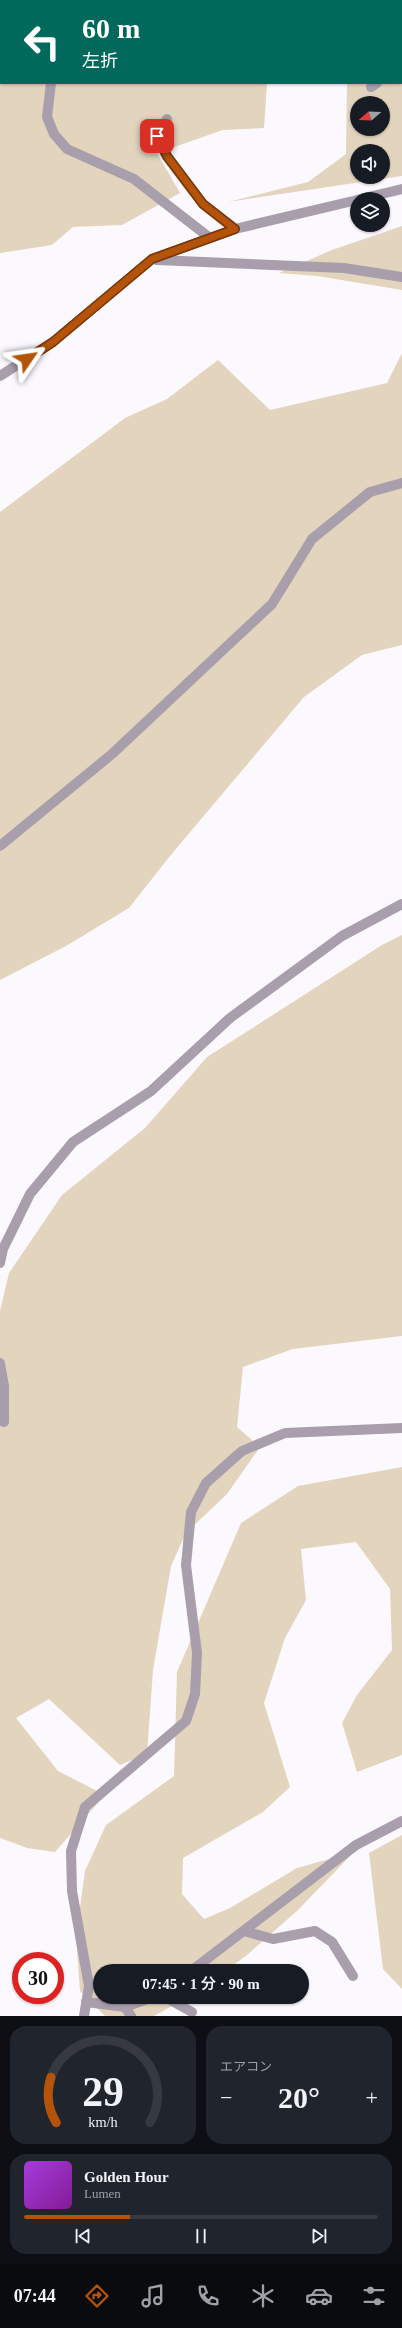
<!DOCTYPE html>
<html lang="ja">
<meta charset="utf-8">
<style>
:root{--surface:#171b24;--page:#20242c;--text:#f1f3f6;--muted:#9ea1a6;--line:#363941;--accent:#b45309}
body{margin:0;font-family:"Times New Roman","Noto Sans JP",serif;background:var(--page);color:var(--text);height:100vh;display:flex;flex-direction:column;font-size:15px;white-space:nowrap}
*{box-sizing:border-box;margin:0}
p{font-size:13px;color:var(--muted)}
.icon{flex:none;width:22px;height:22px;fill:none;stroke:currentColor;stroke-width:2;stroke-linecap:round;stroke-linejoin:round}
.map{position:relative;height:2016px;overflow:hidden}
.side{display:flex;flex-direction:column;gap:10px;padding:10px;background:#0d0f14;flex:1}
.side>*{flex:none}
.guide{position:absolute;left:0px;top:0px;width:402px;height:84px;box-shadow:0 1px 3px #0004;background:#00695c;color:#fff;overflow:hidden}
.needle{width:26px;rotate:251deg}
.fabs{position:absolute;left:350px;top:96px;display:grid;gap:8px}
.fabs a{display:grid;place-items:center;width:40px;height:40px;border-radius:50%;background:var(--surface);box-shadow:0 1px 3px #0004;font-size:20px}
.speed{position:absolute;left:12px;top:1952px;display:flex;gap:8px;font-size:20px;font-weight:700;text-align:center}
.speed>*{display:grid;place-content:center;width:52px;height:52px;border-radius:50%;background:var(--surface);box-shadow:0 1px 3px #0004;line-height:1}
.speed .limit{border:6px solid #d22;background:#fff;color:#111}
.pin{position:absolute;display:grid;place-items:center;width:34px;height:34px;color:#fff;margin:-17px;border-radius:8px;box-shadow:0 2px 6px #0006}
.me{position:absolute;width:44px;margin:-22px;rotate:58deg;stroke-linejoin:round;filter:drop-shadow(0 0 3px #0008)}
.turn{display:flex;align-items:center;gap:14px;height:84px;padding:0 16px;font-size:18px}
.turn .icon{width:52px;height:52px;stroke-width:2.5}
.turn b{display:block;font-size:28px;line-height:34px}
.big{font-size:30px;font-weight:600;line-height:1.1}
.side .tile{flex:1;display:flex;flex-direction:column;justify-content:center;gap:6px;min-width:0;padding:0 14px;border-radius:16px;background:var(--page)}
.side .dial{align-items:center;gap:0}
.dial svg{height:104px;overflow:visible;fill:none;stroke:var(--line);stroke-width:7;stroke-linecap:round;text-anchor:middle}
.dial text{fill:var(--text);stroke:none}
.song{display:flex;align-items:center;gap:12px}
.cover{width:48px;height:48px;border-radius:6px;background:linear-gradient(135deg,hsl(280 70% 55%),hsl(290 70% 35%))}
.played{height:4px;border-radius:2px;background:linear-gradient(90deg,var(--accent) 30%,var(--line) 30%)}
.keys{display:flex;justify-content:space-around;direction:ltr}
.heat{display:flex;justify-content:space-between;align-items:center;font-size:22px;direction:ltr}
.side .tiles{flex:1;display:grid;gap:10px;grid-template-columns:1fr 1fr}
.tile:last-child{grid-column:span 2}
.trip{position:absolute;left:93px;top:1964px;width:216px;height:40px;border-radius:20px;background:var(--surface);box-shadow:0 1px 3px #0004;font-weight:600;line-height:40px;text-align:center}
.menu{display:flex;height:64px;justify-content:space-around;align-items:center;background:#090b0e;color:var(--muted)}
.menu .icon{width:28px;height:28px}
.menu .on{color:var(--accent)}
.menu b{font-size:18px;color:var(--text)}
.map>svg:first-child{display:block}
</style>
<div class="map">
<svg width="402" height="2016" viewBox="0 0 402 2016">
<rect width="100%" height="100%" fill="#fcf9fe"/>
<!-- green -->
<g fill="#e3d4be" fill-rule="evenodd">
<polygon points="0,0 53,1 1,1 1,83 267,83 264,128 223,130 157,153 180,193 122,225 73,227 52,245 0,253"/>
<path d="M144,0H402V176L228,202L308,182L346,154L347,83H401V1H141ZM357,103H383V129H357ZM357,151H383V177H357Z"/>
<polygon points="402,226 402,290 317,276 279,273 332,250"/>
<polygon points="402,353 402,645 362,655 304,697 170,856 129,908 66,946 0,980 0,512 125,418 167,399 218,360 270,410 387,383"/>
<polygon points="402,935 402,1336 293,1349 243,1367 237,1427 260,1447 227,1494 186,1533 171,1566 153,1670 147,1754 120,1765 49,1699 16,1718 58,1771 105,1795 55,1852 27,1848 0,1838 0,1311 9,1273 62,1195 145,1128 207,1057 382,945"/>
<polygon points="402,1467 402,1755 357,1772 342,1723 357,1695 392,1650 390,1589 356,1542 301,1549 306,1600 285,1638 264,1703 290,1787 263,1812 183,1858 182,1894 204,1919 230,1908 297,1868 354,1852 298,1910 247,1955 225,1971 100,1971 100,1997 188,1997 154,2016 105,2016 80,1991 76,1936 85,1871 106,1825 174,1776 177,1672 241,1523 298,1486"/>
<polygon points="402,1835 402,1989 383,1969 369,1853"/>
</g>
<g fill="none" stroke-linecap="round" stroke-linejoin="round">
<!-- street -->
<g stroke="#a89eac" stroke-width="10">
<polyline points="83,1 84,0"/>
<polyline points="0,49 1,49"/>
<polyline points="401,65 402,64"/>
<polyline points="51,83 47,117 54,134 67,149 134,179 210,238"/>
<polyline points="371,87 377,83"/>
<polyline points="167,119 157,136 167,157 203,204 235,229"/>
<polyline points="360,199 402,189"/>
<polyline points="157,260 344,268 402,277"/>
<polyline points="0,376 53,342 152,259 235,229 357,200"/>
<polyline points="0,846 112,754 272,604 312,539 370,492 402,483"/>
<polyline points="0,1263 3,1249 30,1194 73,1142 151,1091 230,1018 342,936 402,904"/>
<polyline points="0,1363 4,1386 4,1422 0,1420"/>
<polyline points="244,1931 273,1939 315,1931 332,1942 353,1976"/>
<polyline points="191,1971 356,1845 402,1821"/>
<polyline points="165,1997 192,2012"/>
<polyline points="86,2002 125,2007 153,1997"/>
<polyline points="125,2007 131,2016"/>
<polyline points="84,2016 89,1986 72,1891 71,1851 85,1807 186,1721 195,1694 197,1653 186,1565 191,1512 206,1483 242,1451 285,1433 402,1428"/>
</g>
</g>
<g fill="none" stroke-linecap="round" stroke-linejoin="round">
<!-- route casing -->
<g stroke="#753606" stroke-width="10">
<polyline id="route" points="27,359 53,342 152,259 235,229 203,204 167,156 157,136"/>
</g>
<!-- route -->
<use href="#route" stroke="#b45309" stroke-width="7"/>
</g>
</svg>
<div class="fabs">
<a><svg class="needle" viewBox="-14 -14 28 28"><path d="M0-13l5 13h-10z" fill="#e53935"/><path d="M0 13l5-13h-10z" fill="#9ea1a6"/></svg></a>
<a><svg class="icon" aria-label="sound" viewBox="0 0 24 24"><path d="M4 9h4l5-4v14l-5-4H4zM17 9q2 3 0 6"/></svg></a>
<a><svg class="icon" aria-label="layers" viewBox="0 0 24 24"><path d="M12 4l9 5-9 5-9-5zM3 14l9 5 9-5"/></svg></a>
</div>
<div class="speed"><div class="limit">30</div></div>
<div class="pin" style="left:157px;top:136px;background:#d93025"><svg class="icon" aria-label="arrive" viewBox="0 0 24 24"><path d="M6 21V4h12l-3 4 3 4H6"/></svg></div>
<svg class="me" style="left:27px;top:359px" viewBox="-20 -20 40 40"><path d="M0-17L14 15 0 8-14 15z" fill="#b45309" stroke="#fff" stroke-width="4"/></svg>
<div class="trip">07:45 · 1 分 · 90 m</div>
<div class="guide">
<div class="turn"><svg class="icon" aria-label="left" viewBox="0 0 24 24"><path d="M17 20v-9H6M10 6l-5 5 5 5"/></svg><div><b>60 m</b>左折</div></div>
</div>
</div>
<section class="side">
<div class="tiles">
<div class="tile dial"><svg viewBox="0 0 100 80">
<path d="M14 69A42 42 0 1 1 86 69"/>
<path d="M14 69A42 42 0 0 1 10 34" stroke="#b45309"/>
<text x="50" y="56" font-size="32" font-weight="700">29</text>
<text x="50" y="72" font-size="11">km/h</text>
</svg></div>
<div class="tile"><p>エアコン</p>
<div class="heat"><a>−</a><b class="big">20°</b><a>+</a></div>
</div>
<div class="tile">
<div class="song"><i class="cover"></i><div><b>Golden Hour</b><p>Lumen</p></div></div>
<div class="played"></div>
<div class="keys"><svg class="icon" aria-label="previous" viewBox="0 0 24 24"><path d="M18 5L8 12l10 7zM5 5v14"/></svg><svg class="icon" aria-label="pause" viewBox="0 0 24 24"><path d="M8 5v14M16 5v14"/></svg><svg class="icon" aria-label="next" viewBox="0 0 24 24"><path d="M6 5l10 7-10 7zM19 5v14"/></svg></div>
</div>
</div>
</section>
<nav class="menu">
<b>07:44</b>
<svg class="icon on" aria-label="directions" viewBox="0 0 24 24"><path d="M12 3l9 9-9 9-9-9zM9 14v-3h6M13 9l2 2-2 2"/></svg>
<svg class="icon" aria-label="music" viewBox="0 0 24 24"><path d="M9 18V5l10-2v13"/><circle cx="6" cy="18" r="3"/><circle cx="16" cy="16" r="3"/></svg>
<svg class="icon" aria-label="phone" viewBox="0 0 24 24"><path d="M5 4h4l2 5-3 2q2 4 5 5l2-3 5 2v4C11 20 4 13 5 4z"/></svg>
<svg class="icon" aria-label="climate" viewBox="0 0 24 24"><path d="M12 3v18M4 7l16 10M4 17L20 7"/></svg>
<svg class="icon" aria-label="car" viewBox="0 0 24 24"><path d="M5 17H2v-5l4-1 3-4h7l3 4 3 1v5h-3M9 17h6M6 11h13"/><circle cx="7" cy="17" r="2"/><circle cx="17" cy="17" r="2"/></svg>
<svg class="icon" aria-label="filters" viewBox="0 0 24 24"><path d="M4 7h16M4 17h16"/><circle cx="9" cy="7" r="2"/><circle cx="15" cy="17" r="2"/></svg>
</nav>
